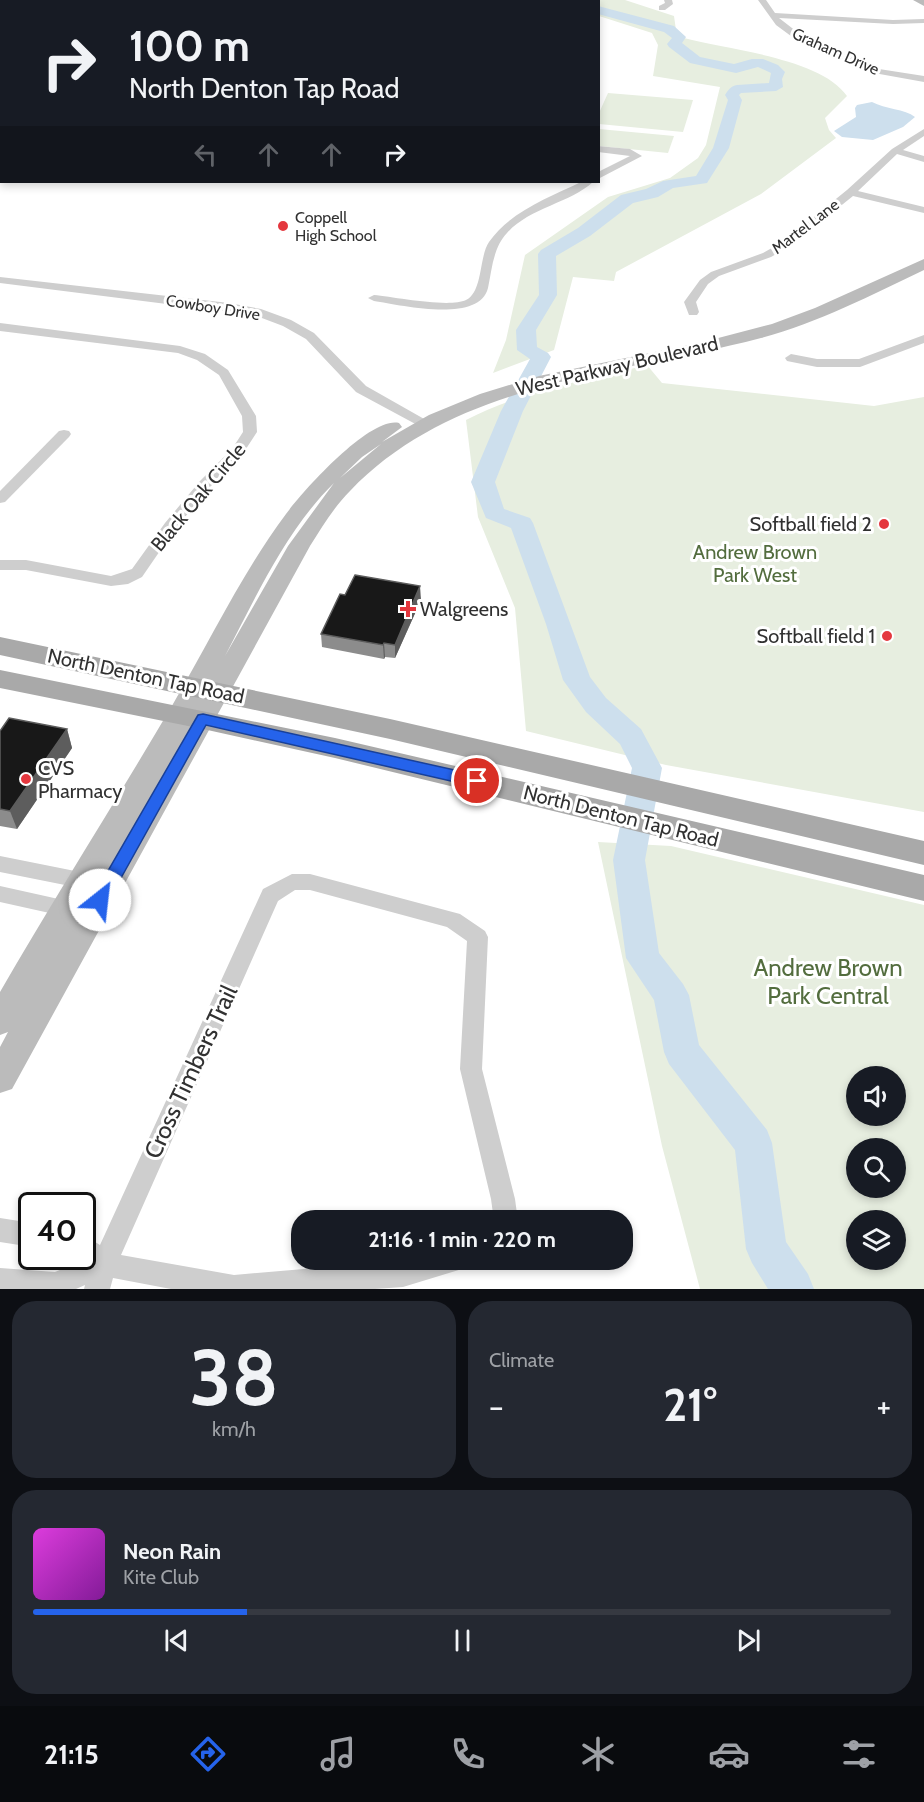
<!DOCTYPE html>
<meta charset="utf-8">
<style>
:root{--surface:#171b24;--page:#242831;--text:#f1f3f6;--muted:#9ea1a6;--line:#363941;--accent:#2563eb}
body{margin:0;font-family:Cabin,sans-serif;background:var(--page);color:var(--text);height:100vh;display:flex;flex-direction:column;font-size:22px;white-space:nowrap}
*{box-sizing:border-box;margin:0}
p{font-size:20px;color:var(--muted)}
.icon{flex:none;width:33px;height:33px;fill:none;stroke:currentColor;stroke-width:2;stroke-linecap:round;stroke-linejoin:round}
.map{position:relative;height:1289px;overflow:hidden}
.panel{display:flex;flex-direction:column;gap:12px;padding:12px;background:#0d0f14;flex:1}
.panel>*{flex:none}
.hud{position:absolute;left:0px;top:0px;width:600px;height:183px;box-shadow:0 3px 9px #0003;background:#171b24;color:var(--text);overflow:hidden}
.tools{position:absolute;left:846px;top:1066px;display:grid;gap:12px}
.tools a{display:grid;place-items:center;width:60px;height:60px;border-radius:50%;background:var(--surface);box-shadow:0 3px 9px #0003;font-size:30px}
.speed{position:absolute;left:18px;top:1192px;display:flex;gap:12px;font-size:30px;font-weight:700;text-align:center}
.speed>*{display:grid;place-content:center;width:78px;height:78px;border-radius:50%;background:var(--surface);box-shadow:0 3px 9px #0003;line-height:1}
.speed .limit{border:3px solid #111;border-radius:9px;background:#fff;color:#111}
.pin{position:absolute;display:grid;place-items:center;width:51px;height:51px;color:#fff;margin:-26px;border:3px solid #fff;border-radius:50%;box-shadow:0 2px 6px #0007}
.me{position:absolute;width:66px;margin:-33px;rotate:29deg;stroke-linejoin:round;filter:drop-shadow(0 0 4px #0008)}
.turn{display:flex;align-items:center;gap:21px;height:126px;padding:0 30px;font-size:27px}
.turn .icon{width:78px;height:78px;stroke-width:2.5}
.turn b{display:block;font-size:42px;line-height:51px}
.lanes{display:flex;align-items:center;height:57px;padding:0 30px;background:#0003;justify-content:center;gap:30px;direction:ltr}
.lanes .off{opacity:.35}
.big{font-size:45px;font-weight:700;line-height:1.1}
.panel .card{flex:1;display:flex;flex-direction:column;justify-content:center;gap:9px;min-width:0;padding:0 21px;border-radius:24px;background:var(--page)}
.panel .dial{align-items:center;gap:0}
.dial b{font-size:78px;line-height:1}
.song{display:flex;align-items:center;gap:18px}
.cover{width:72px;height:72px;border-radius:9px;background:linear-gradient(135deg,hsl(300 70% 55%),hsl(290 70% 35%))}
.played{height:6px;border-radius:3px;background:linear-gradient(90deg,var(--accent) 25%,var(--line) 25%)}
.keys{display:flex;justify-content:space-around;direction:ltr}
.heat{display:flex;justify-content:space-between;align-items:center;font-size:33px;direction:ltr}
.panel .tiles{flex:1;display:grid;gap:12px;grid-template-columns:1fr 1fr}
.card:last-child{grid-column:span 2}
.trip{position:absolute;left:291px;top:1210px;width:342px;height:60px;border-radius:24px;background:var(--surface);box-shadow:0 3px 9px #0003;font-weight:700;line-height:60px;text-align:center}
.menu{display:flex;height:96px;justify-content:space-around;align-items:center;background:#090b0e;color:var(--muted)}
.menu .icon{width:42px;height:42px}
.menu .current{color:var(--accent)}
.menu b{font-size:27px;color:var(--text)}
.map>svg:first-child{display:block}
</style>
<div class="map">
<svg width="924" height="1289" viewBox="0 0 924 1289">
<rect width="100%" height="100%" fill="#fff"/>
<!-- green -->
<g fill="#e7eee0" fill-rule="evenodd">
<path d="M542,0H625L674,16L676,30L684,38C729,50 821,58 847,96L825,118L829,130L836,138L761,194L616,272L614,281L573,277L554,350L493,373L506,340L525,255L608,197L670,178L698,158L706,145L720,87L653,76L658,45L652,33L599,16L598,2Z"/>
<polygon points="608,93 693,100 683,132 599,124 599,113"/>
<polygon points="599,129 674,136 668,153 599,146"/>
<path d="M647,365L662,383L874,406L924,397V812L666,765L526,731L515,608L478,517L466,420C522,391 586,380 647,365Z"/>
<path d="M598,842L671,846L924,905V1289H700L662,1146ZM856,1077H896V1116H856ZM856,1149H896V1188H856ZM856,1221H896V1260H856Z"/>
</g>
<!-- water -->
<path fill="#cddfed" d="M872,102C885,109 905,109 915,117L903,127L873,140L842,137L834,131L856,117L855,108L857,105Z"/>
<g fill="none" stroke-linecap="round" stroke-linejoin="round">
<!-- river -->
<g fill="#cddfed" fill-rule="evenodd">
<polygon points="553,0 569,0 570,2 554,2"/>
<path d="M598,6L674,26L686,37L682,43L700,57L734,64L752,59H763L778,65L785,72L782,79L783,87L776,91L741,93L739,95L742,100L729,148L707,183L673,188L658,197L633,203L590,236L556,256L557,295L536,330L537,347L548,353L551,357L523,411L495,482L504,509L530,518L533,523L590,677L606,698L641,729L662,768L645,860L659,953L683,984L689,995L699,1045L767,1130L772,1143L786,1242L808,1274L814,1289H768L752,1263L746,1249L735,1150L669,1064L664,1052L654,1000L626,958L613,860L632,768L620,744L586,712L563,680L546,624L511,528L486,518L471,482L501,411L530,359L517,350L516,330L539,295L538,254L541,250L578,228L621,195L646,189L663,181L696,176L713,148L728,100L725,95C728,90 731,86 737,85L769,83L771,73L758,67L736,73L690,63L669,47L667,44L672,38L664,32L598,14Z"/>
</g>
<!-- street -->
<g fill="#cecece" fill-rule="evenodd">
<polygon points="261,0 271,0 272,2 262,2"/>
<polygon points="664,0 672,0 673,4 665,10 659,10 659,6 665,3"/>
<polygon points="758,0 766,0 775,13 893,20 924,19 924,23 893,24 779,18 801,35 879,69 924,76 924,82 874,73 795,39 776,25"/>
<rect x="0" y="31" width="2" height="4"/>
<rect x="0" y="81" width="2" height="6"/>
<polygon points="924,129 924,136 903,150 924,156 924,162 897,154 858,191 924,207 924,213 853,196 792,245 771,257 719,276 708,284 696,302 699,312 697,315 689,315 684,302 700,280 711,272 763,253 784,241 847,190 892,149"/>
<polygon points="598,146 630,149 642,156 598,179 598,172 630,156 598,152"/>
<rect x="0" y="160" width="2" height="6"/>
<path d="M581,182H593C570,203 529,208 507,233C493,248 492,269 488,288C479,324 401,305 374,301L368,298L374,295C395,297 449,308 466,300C483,292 479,256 489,242C511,211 548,198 581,182Z"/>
<polygon points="0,277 229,303 261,309 291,320 314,333 366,386 433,424 426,428 421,427 356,392 306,339 283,326 254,315 0,283"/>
<polygon points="0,323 180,346 205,354 228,370 256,416 257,432 242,455 210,487 175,529 142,577 128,584 111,586 26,570 0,570 0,560 26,560 111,576 132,569 165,523 200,481 232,449 243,432 242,416 219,375 197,360 178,353 0,331"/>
<polygon points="924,335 924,343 860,367 817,367 787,361 785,358 791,354 817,359 859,359"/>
<polygon points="64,430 69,431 71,434 69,437 5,502 0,503 0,491 59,431"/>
<polygon points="0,856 90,874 97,876 100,882 97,888 90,890 0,872"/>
<polygon points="292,874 310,874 460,914 485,931 488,937 482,1069 515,1199 518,1221 494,1221 491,1199 460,1069 467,941 447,927 310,890 295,890 278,901 121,1255 234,1275 408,1260 466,1260 462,1269 403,1287 375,1289 171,1289 113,1278 110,1289 84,1289 85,1285 76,1289 0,1289 0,1268 55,1272 81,1261 76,1257 82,1257 82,1234 100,1245 263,889"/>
<polygon points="0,886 72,902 79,904 82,910 79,916 72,918 0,902"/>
<polygon points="0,1218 32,1223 32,1247 0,1242"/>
</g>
<!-- secondary -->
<g fill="#bbb" fill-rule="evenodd">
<polygon points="913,0 924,0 924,6"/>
<path d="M924,259V270C871,295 818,323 761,338C621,375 456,380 350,491C334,507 322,527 310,546L12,1089L0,1093V1047L8,1032L0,1035V992C56,895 116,801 173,704C210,641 242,573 286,514C303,491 370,416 399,423L402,427L382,442L429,415L480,394L539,376L703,342L772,324L815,308ZM381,444L340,478L362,457ZM334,483L288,546L225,656C256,597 286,530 334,483Z"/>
</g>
<!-- primary -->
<g fill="#a9a9a9" fill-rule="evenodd">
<polygon points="0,637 390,719 924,841 924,865 390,739 0,655"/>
<polygon points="0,670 335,738 924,875 924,901 335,758 203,729 0,688"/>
</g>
</g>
<!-- wall -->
<g fill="#8c8c8c">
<polygon points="421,600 395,658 385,657 384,659 322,647 321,634"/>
<polygon points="67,729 72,748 17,829 0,826 0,731"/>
</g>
<!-- shaded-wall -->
<g fill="#5d5d5d">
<polygon points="420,586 421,600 395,658 395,645"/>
<polygon points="384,643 385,657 384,659 383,645"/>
<polygon points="67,729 72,748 17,829 10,811"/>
</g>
<!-- building -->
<g fill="#181818" stroke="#5d5d5d" stroke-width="1.5">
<polygon points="355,575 420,586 395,645 384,643 383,645 321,634 340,594 345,595"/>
<polygon points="9,718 67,729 10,811 0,809 0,731"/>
</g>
<!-- route -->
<polygon fill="#2563eb" stroke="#184099" stroke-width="1.5" points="203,714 477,775 483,777 485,781 483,785 477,787 206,725 106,905 100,907 94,905 92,900 94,895 198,715"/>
<!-- markers -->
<g fill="#e4373e" stroke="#fff" stroke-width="2">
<circle cx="283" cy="226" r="6"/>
<circle cx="884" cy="524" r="6"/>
<path d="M405 600h6v6h6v6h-6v6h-6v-6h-6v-6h6z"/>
<circle cx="887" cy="636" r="6"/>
<circle cx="26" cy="779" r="6"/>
</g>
<g text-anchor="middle" stroke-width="6" stroke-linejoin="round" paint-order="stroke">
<!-- far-street labels -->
<g font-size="16" fill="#313131" stroke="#fff">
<text transform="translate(836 51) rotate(24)" y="6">Graham Drive</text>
<text transform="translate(805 226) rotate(-37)" y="6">Martel Lane</text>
<text transform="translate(213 307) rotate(9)" y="6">Cowboy Drive</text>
</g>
<!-- far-poi labels -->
<g font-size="16" fill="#313131" stroke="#fff" text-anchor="start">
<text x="295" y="223">Coppell<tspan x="295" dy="18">High School</tspan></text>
</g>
<!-- street labels -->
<g font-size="20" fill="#313131" stroke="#fff">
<text transform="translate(617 366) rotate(-13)" y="7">West Parkway Boulevard</text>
<text transform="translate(198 497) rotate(-50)" y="7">Black Oak Circle</text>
<text transform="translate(146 676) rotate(12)" y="7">North Denton Tap Road</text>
<text transform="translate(621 816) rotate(14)" y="7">North Denton Tap Road</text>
</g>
<!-- poi labels -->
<g font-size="20" fill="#313131" stroke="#fff" text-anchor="end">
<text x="872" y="531">Softball field 2</text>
<text x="420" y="616" text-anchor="start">Walgreens</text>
<text x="875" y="643">Softball field 1</text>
<text x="38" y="775" text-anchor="start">CVS<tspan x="38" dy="23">Pharmacy</tspan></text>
</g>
<!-- park labels -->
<g font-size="20" fill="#536d3e" stroke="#fff">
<text x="755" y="559">Andrew Brown<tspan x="755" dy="23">Park West</tspan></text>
</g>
<!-- near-park labels -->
<g font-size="24" fill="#536d3e" stroke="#fff">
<text x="828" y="976">Andrew Brown<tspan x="828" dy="28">Park Central</tspan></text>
</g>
<!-- near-street labels -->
<g font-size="24" fill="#313131" stroke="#fff">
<text transform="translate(191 1072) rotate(-65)" y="8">Cross Timbers Trail</text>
</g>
</g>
</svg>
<div class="tools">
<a><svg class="icon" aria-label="sound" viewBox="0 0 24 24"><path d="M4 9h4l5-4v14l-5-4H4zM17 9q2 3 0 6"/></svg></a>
<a><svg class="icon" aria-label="search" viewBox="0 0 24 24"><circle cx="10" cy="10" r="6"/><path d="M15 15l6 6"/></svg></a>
<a><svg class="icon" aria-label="layers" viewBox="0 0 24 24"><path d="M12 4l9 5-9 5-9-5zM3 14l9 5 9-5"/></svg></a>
</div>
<div class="speed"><div class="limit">40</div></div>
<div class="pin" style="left:477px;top:781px;background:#d93025"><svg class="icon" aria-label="arrive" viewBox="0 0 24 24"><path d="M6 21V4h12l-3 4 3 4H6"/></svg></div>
<svg class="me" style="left:100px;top:900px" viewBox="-20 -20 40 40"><circle r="19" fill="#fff"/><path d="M0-13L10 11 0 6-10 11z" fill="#2563eb"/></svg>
<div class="trip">21:16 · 1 min · 220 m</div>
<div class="hud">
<div class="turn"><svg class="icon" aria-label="right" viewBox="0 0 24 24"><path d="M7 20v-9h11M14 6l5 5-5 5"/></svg><div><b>100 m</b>North Denton Tap Road</div></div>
<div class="lanes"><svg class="icon off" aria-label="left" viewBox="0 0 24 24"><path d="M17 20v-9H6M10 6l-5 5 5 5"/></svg><svg class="icon off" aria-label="ahead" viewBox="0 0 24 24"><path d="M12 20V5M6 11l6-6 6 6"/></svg><svg class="icon off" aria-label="ahead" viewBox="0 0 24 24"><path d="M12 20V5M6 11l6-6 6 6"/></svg><svg class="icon" aria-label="right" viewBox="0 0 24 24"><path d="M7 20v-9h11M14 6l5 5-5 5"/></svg></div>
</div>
</div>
<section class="panel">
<div class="tiles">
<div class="card dial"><b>38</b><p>km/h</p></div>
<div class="card"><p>Climate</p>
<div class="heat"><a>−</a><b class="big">21°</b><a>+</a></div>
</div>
<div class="card">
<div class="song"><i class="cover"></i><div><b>Neon Rain</b><p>Kite Club</p></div></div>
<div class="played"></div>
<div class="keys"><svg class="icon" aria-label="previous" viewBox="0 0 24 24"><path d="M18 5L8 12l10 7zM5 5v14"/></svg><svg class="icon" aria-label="pause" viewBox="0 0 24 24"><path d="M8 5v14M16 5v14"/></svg><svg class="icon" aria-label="next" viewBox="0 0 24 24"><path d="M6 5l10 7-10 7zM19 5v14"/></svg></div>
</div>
</div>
</section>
<nav class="menu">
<b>21:15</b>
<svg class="icon current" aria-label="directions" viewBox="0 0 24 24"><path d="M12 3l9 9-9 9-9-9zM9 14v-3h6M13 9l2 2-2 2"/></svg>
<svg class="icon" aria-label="music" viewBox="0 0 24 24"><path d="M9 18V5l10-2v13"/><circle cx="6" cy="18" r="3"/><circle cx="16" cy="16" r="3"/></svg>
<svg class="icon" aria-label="phone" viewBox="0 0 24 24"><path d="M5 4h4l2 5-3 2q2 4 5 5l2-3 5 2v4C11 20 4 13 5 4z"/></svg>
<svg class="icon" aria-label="climate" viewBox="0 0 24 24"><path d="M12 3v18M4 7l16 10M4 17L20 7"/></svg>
<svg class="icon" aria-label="car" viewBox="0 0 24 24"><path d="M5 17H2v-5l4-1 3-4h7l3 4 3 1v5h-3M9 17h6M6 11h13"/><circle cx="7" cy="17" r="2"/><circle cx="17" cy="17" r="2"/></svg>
<svg class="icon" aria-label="filters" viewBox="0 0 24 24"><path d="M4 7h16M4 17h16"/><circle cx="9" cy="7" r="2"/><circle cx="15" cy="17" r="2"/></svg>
</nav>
